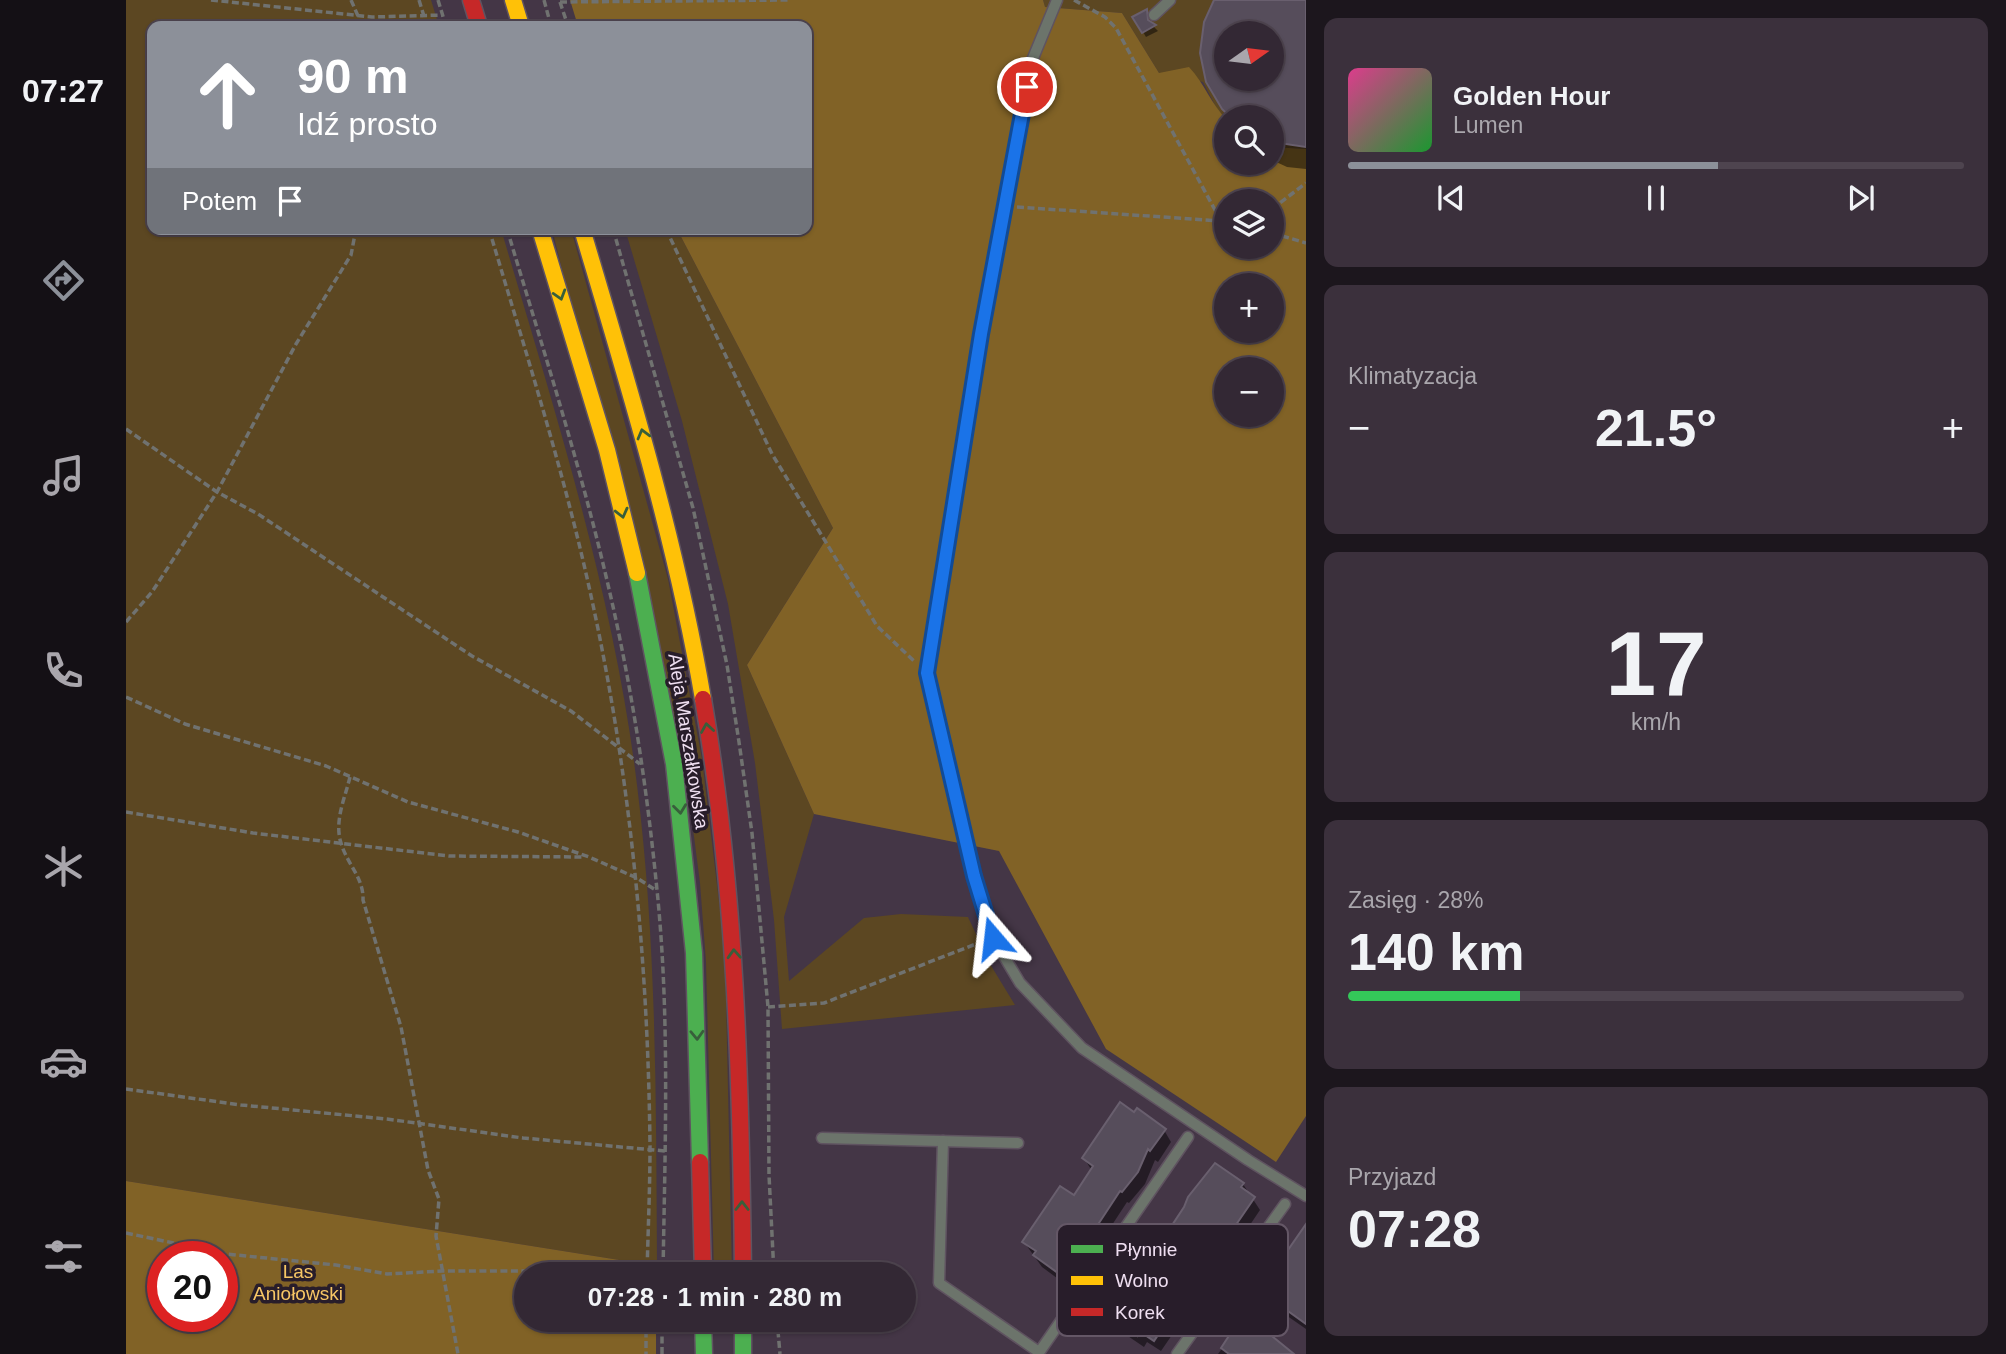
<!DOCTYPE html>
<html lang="pl">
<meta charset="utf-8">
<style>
:root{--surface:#332834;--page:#3b303c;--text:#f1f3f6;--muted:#a9a6ac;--line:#4e444f;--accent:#8c9099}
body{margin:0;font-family:Helvetica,sans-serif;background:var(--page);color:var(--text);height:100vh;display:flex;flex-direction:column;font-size:26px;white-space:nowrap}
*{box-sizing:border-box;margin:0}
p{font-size:23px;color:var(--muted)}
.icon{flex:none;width:38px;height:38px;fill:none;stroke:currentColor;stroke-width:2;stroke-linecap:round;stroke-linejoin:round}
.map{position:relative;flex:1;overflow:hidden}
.sheet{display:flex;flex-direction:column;gap:18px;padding:18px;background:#1c161d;width:700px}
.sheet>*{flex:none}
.banner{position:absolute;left:21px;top:21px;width:665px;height:214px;border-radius:14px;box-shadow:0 2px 5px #0004,0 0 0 2px var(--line);background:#8c9099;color:#fff;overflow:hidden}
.needle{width:46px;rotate:76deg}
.buttons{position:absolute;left:1088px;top:21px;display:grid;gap:14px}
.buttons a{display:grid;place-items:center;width:70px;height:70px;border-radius:50%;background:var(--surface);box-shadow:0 2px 5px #0004,0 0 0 2px var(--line);font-size:35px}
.speed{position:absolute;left:21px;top:1241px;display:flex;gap:14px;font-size:35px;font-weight:700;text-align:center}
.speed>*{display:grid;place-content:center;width:91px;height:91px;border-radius:50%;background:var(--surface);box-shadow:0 2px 5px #0004,0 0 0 2px var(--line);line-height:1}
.speed .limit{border:10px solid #d22;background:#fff;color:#111}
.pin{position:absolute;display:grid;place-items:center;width:60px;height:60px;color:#fff;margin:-30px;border:4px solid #fff;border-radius:50%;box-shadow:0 2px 7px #0007}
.me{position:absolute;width:77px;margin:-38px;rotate:343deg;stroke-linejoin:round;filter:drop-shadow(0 0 5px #0008)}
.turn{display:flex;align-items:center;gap:24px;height:147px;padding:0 35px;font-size:32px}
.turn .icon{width:91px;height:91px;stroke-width:2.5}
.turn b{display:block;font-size:49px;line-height:60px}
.then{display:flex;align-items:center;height:66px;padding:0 35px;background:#0003;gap:14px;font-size:26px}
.big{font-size:52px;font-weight:600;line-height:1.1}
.sheet .widget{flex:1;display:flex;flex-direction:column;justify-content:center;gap:10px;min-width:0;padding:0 24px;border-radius:14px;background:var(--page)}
.sheet .dial{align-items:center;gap:0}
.dial b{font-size:91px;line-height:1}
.song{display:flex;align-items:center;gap:21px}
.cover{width:84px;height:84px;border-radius:10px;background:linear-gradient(135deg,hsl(330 70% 55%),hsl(130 70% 35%))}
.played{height:7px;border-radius:4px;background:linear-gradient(90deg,var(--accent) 60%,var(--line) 60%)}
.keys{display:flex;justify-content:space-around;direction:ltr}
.heat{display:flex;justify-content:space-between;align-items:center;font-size:38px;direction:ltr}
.charge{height:10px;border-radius:5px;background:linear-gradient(90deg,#34c759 28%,var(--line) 0)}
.trip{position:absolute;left:388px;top:1262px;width:402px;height:70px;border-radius:35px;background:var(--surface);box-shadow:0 2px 5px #0004,0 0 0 2px var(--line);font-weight:600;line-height:70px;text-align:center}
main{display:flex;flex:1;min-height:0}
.menu{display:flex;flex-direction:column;width:126px;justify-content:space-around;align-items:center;background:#141015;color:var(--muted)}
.menu .icon{width:49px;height:49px}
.menu .active{color:var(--accent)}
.menu b{font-size:32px;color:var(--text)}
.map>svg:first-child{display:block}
</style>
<main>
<nav class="menu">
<b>07:27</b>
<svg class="icon active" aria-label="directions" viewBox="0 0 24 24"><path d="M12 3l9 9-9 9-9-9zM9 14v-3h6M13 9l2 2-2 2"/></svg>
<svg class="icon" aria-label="music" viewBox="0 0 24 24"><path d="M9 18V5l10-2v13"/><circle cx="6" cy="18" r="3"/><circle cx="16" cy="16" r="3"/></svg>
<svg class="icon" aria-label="phone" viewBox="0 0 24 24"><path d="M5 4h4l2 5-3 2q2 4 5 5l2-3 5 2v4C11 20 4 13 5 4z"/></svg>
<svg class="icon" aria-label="climate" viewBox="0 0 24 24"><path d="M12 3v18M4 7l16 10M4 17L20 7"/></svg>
<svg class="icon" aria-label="car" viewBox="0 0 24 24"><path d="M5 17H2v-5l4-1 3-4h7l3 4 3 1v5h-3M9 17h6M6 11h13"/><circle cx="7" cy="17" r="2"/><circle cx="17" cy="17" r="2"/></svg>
<svg class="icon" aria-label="filters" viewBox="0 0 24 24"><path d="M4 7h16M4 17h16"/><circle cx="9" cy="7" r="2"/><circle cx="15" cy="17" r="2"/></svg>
</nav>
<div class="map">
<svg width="1180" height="1354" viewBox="0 0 1180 1354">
<rect width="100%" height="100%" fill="#443646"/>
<!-- green -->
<g fill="#5c4722" fill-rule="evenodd">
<path d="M0,0H305L313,26H26V229H375C429,412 488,595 511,785C531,945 530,1105 531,1266L0,1181Z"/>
<path d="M917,0H1180V149L1146,147V117H1101V120L1092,111L1077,82L1033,73L996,13L919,7ZM1101,33H1146V79H1101Z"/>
<polygon points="426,229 445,229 542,579 576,759 599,952 606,1274 588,1274 580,962 574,883 558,759"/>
<polygon points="499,229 551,229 707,528 621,665 688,814 658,917 663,981 738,918 775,914 842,917 864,964 889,1005 656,1029 648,920 629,763 602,604 556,421"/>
</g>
<!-- forest -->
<g fill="#816226" fill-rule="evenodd">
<path d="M444,0H917L919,7L996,13L1033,73L1063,67C1079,84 1085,104 1101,120V163H1146V147L1180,149V1116L1150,1162L980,1049L873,851L688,814L621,665L707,528L551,229H681V26H452ZM1101,201H1146V247H1101ZM1101,285H1146V331H1101ZM1101,369H1146V415H1101Z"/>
<path d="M0,1181L531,1266V1274H401V1320H530V1354H0ZM37,1256H96V1316H37Z"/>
</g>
<!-- shadow -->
<g fill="#0007" fill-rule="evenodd">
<path d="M1090,0H1180V169L1161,167L1146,160V117H1102L1082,82ZM1101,33H1146V79H1101Z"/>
<polygon points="1020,11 1024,23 1032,31 1020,37 1009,18"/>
<polygon points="1038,1130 1045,1142 1032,1162 1029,1160 1019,1184 1003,1203 1001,1202 958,1268 943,1287 916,1267 898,1242 948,1198 966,1171 958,1158"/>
<polygon points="1117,1184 1134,1210 1097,1265 1083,1256 1062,1282 1072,1297 1035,1351 1021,1342 1018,1347 990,1328 983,1316 1029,1254"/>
<polygon points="1180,1234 1180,1329 1157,1313 1139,1287"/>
<polygon points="1115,1322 1161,1354 1092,1354"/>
</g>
<!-- building -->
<g fill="#564d5b" stroke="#695f6e" stroke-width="2" fill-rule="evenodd">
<path d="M1088,0H1180V147L1146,142V117H1104L1096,109L1080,82L1074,53L1078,22ZM1101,33H1146V79H1101Z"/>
<polygon points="1021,9 1022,20 1030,25 1016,33 1006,17"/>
<polygon points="994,1102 1008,1112 1011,1108 1040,1129 1024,1151 1022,1149 1012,1172 996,1192 994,1191 952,1255 936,1276 907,1255 910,1251 896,1242 934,1186 948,1195 967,1166 956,1158"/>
<polygon points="1089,1163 1118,1183 1115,1187 1129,1197 1090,1254 1076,1245 1052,1274 1066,1284 1028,1341 1013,1331 1011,1336 981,1316 994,1293 1026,1249 1029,1251 1058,1207 1062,1197"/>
<polygon points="1180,1224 1180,1324 1148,1301 1151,1296 1137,1286"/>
<polygon points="1114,1319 1128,1329 1131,1324 1168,1354 1103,1354 1095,1348"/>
</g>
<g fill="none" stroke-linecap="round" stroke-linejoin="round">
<!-- lane casing -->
<g stroke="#5f5360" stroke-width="13">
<g id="lane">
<polyline points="931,0 905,63 855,334 801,673 848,876 867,938 894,983 956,1048 1122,1160 1180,1196"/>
<polyline points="1028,15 1044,0"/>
<polyline points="696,1138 892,1143"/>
<polyline points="817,1141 813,1283 913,1352"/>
<polyline points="912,1354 1062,1137"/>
<polyline points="1051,1354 1159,1204"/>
</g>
</g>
<!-- fast casing -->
<g stroke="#5f5360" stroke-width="19">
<g id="fast">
<polyline points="511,573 548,764 568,953 574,1162"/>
<polyline points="577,1320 578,1354"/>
<polyline points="617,1320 617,1354"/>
</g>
</g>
<!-- slow casing -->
<g stroke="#5f5360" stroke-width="19">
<g id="slow">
<polyline points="387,0 395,26"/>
<polyline points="414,229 481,450 511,573"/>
<path d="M456,229C502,384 550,540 577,699"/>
</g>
</g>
<!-- jam casing -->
<g stroke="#5f5360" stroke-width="19">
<g id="jam">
<polyline points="345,0 353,26"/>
<path d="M577,699C610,889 615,1082 617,1274"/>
<polyline points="574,1162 577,1274"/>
</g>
</g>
<!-- path -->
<g stroke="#707270" stroke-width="3.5" stroke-dasharray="7 3.5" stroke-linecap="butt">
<polyline points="85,0 246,17 316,15"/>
<polyline points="225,0 232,16"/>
<polyline points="293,0 301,26"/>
<polyline points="312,0 320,26"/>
<polyline points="418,0 425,26"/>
<polyline points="948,0 979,17 990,28 1095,221 1101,223"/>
<polyline points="434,2 663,0"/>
<polyline points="434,2 442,26"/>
<polyline points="891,207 1095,221"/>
<polyline points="1146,209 1180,183"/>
<path d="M363,229C400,353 440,478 467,605C505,782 522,964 524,1146C524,1188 522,1231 521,1274"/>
<path d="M381,229C417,349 455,467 483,589C506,688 521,789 531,890C544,1017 539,1146 537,1274"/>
<polyline points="487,229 567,508 601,665 613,742 626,833 642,1007 643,1175 648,1274"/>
<polyline points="540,229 646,454 751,626 789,662"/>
<polyline points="1146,233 1180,243"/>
<polyline points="0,429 91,492 132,514 346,656 445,711 514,764"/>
<polyline points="0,622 26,592 91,492 170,344 225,255 230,229"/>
<polyline points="0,697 59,724 200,766 282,802 392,832 463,857 511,878 531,891"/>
<path d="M224,777C219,798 208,821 215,843C221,864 238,878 237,900L275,1027L302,1170L313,1199L310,1236L332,1354"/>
<polyline points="0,812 127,833 323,856 457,857"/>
<polyline points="642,1007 698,1003 855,942"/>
<polyline points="0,1089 115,1105 261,1119 397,1138 539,1151"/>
<polyline points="0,1233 100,1254 210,1265 261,1274 316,1271 405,1271 435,1274"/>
<polyline points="520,1320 520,1354"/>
<polyline points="651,1320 654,1354"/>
<polyline points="536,1354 536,1320"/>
</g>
<!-- lane -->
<use href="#lane" stroke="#6c746b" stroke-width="10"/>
<!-- fast -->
<use href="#fast" stroke="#4caf50" stroke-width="16"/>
<!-- slow -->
<use href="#slow" stroke="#ffc107" stroke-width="16"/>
<!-- jam -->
<use href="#jam" stroke="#c62828" stroke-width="16"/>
</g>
<!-- one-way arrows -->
<defs><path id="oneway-chevron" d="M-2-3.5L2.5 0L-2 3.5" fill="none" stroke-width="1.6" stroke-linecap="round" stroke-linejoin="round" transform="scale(1.75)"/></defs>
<g stroke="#385f3b">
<use href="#oneway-chevron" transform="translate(434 295) rotate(73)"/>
<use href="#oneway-chevron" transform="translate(517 434) rotate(-105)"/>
<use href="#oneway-chevron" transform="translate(496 513) rotate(76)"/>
<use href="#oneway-chevron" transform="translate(581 728) rotate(-99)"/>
<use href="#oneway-chevron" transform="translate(554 809) rotate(83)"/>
<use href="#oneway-chevron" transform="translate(608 954) rotate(-93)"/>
<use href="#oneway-chevron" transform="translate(571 1035) rotate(88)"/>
<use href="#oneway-chevron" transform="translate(616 1206) rotate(-90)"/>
</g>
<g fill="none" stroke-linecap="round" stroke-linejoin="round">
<!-- route casing -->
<g stroke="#114b97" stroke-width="18">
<polyline id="route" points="867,938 848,876 801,673 855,334 901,87"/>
</g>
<!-- route -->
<use href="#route" stroke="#1a73e8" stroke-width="12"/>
</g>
<g text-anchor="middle" stroke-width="7" stroke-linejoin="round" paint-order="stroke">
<!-- street labels -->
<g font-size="19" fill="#efdff1" stroke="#281d2a">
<text transform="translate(563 741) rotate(81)" y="7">Aleja Marszałkowska</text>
</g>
<!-- park labels -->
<g font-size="19" fill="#f7c665" stroke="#281d2a">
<text x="172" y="1278">Las<tspan x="172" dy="22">Aniołowski</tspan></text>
</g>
</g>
<!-- legend -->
<rect x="931" y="1224" width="231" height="112" rx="10" fill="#281d2a" stroke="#645766" stroke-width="2"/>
<rect x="945" y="1245" width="32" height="8" fill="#4caf50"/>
<rect x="945" y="1276" width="32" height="9" fill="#ffc107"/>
<rect x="945" y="1308" width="32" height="8" fill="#c62828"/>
<g font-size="19" fill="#efdff1">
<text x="989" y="1256">Płynnie</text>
<text x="989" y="1287">Wolno</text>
<text x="989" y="1319">Korek</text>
</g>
</svg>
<div class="buttons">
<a><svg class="needle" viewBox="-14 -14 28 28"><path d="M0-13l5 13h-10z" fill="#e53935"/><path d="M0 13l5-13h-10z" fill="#a9a6ac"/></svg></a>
<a><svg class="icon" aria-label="search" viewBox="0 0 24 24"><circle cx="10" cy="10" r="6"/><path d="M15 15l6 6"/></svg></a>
<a><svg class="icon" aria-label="layers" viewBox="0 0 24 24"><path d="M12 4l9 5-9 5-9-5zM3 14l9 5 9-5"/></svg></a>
<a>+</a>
<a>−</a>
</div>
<div class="speed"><div class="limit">20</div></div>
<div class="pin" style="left:901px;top:87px;background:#d93025"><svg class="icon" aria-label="arrive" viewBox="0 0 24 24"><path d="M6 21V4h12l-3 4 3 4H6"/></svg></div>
<svg class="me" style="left:867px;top:938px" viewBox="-20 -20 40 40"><path d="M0-17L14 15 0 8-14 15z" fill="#1a73e8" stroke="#fff" stroke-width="4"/></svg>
<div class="trip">07:28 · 1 min · 280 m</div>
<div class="banner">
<div class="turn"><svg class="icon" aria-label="ahead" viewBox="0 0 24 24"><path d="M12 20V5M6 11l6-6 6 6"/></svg><div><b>90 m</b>Idź prosto</div></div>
<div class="then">Potem<svg class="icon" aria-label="arrive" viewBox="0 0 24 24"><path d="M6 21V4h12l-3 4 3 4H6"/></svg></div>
</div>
</div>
<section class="sheet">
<div class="widget">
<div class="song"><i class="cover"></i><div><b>Golden Hour</b><p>Lumen</p></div></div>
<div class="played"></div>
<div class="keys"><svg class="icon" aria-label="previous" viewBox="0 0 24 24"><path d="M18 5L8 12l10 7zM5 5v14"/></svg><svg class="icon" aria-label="pause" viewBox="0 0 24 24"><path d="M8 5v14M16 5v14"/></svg><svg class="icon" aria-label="next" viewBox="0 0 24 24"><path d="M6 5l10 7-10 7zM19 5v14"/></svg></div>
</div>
<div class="widget"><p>Klimatyzacja</p>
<div class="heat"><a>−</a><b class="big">21.5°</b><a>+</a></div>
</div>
<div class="widget dial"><b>17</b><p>km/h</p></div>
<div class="widget"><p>Zasięg · 28%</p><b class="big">140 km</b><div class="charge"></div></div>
<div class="widget"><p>Przyjazd</p><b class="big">07:28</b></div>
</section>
</main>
